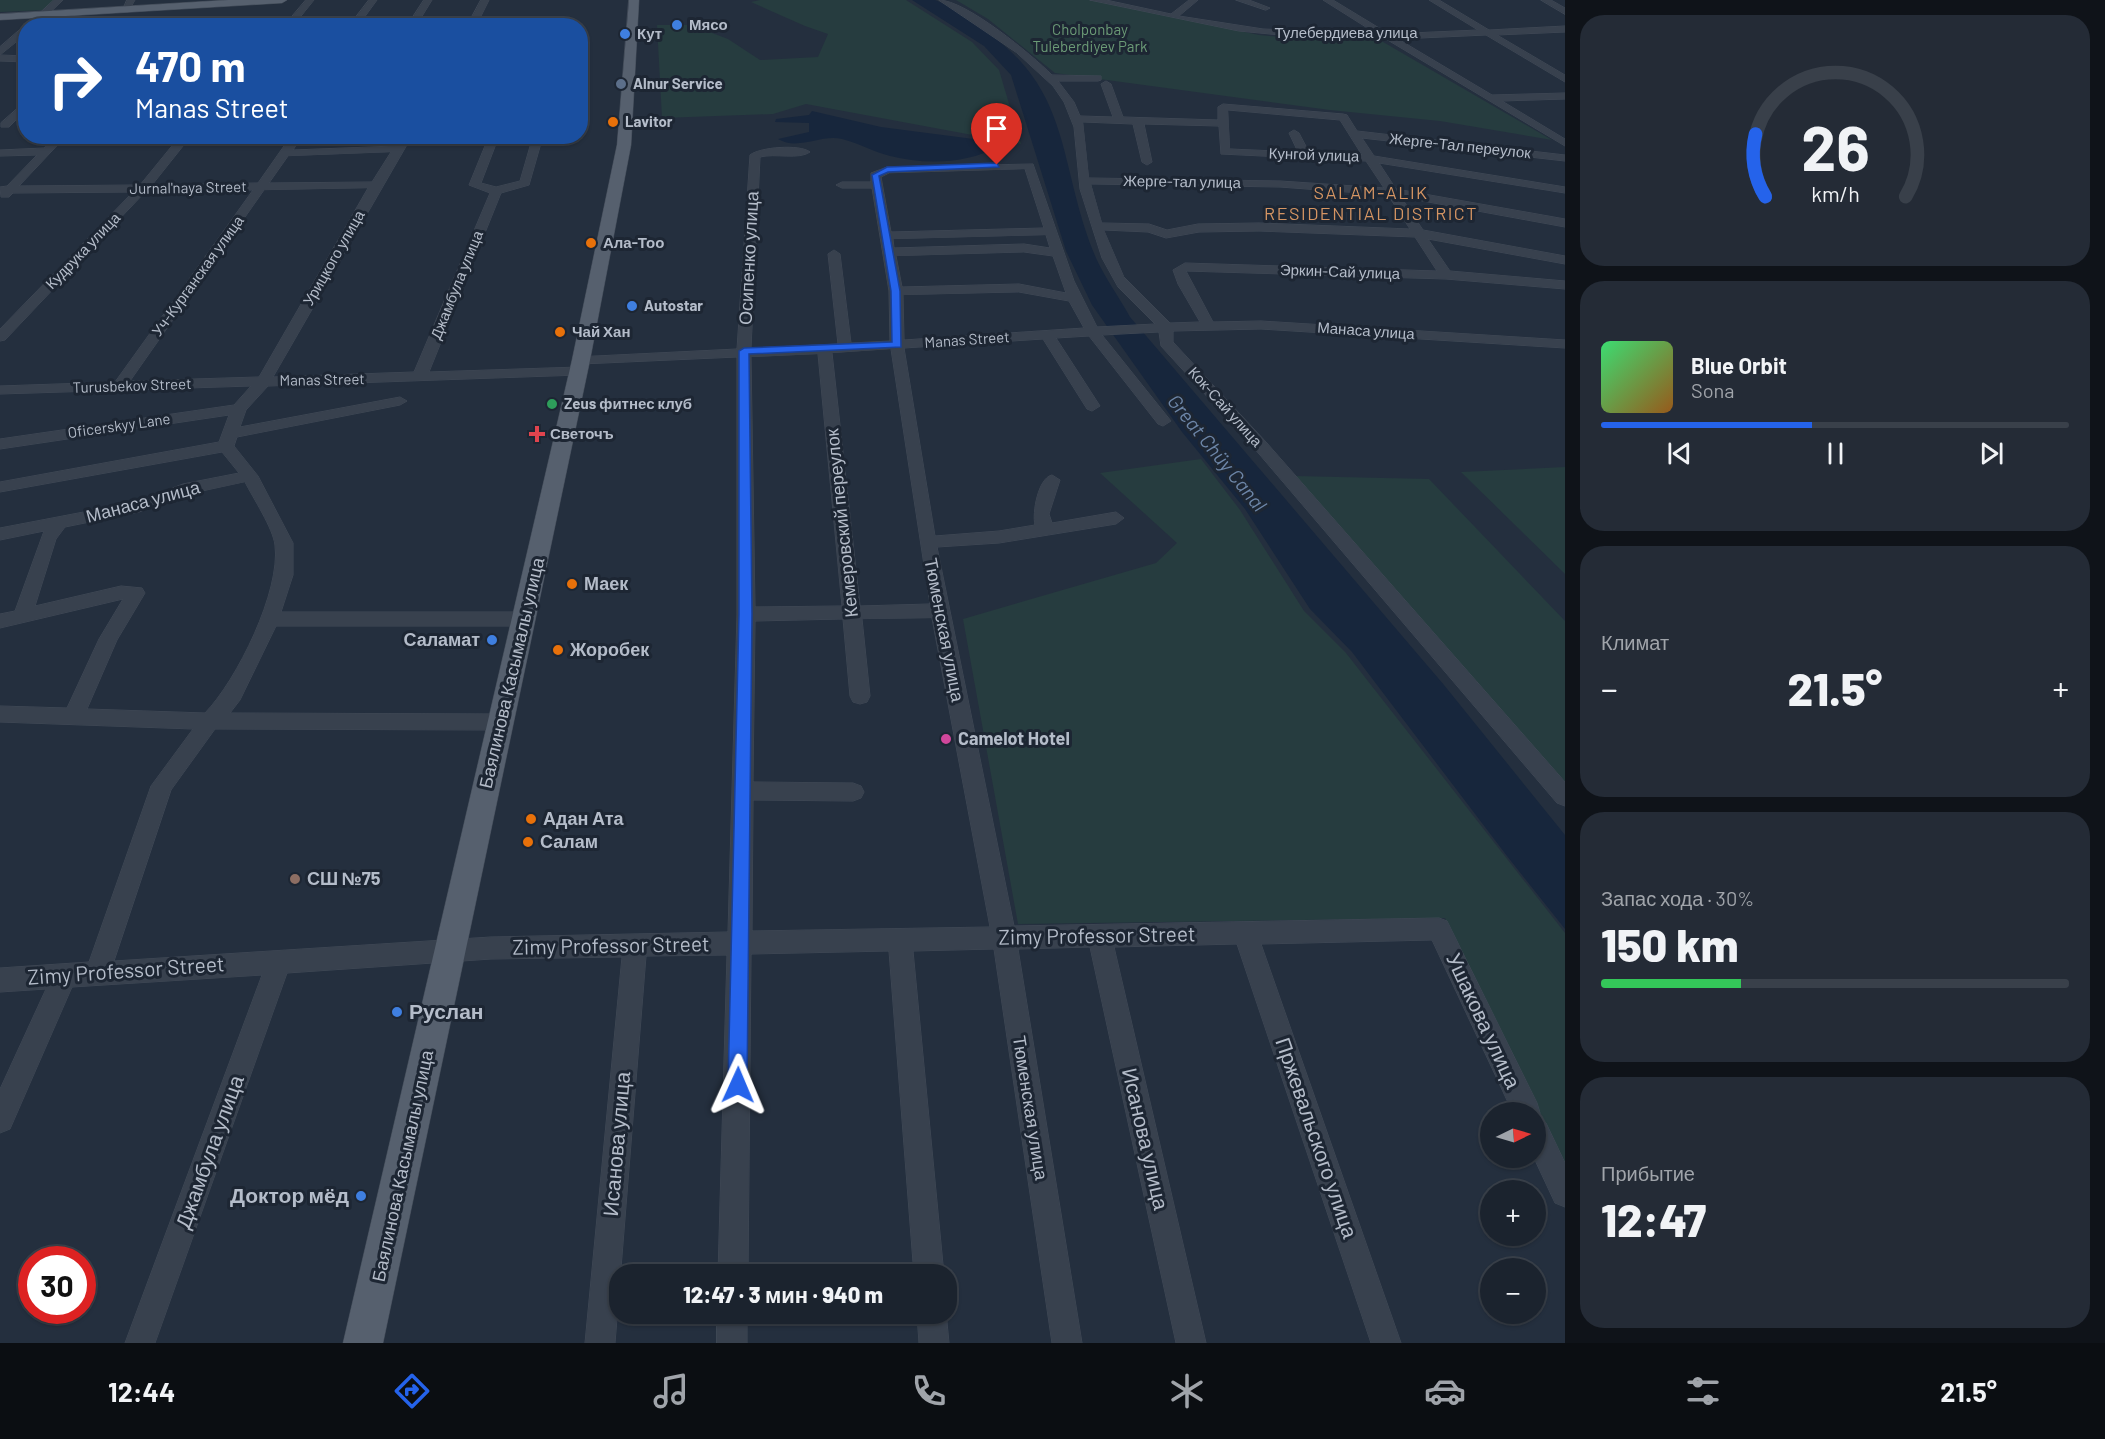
<!DOCTYPE html>
<html lang="ru">
<meta charset="utf-8">
<style>
:root{--surface:#1b232e;--page:#242b36;--text:#f1f3f6;--muted:#a0a4aa;--line:#39404a;--accent:#2563eb}
body{margin:0;font-family:Barlow,sans-serif;background:var(--page);color:var(--text);height:100vh;display:flex;flex-direction:column;font-size:22px;white-space:nowrap}
*{box-sizing:border-box;margin:0}
p{font-size:20px;color:var(--muted)}
.icon{flex:none;width:33px;height:33px;fill:none;stroke:currentColor;stroke-width:2;stroke-linecap:round;stroke-linejoin:round}
.map{position:relative;flex:1;overflow:hidden}
.drawer{display:flex;flex-direction:column;gap:15px;padding:15px;background:#0f1319;width:540px}
.drawer>*{flex:none}
.top-card{position:absolute;left:18px;top:18px;width:570px;height:126px;border-radius:24px;box-shadow:0 2px 4px #0004,0 0 0 2px var(--line);background:#1a4fa0;color:#fff;overflow:hidden}
.needle{width:39px;rotate:85deg}
.controls{position:absolute;left:1480px;top:1102px;display:grid;gap:12px}
.controls a{display:grid;place-items:center;width:66px;height:66px;border-radius:50%;background:var(--surface);box-shadow:0 2px 4px #0004,0 0 0 2px var(--line);font-size:30px}
.speed{position:absolute;left:18px;top:1246px;display:flex;gap:12px;font-size:30px;font-weight:700;text-align:center}
.speed>*{display:grid;place-content:center;width:78px;height:78px;border-radius:50%;background:var(--surface);box-shadow:0 2px 4px #0004,0 0 0 2px var(--line);line-height:1}
.speed .limit{border:9px solid #d22;background:#fff;color:#111}
.pin{position:absolute;display:grid;place-items:center;width:51px;height:51px;color:#fff;margin:-62px -26px;border-radius:50% 50% 50% 0;rotate:-45deg;box-shadow:0 0 6px #0007}
.pin .icon{rotate:45deg}
.me{position:absolute;width:66px;margin:-33px;rotate:1deg;stroke-linejoin:round;filter:drop-shadow(0 0 4px #0008)}
.turn{display:flex;align-items:center;gap:21px;height:126px;padding:0 18px;font-size:27px}
.turn .icon{width:78px;height:78px;stroke-width:2.5}
.turn b{display:block;font-size:42px;line-height:51px}
.big{font-size:45px;font-weight:800;line-height:1.1}
.drawer .tile{flex:1;display:flex;flex-direction:column;justify-content:center;gap:9px;min-width:0;padding:0 21px;border-radius:24px;background:var(--page)}
.drawer .dial{align-items:center;gap:0}
.dial svg{height:156px;overflow:visible;fill:none;stroke:var(--line);stroke-width:7;stroke-linecap:round;text-anchor:middle}
.dial text{fill:var(--text);stroke:none}
.song{display:flex;align-items:center;gap:18px}
.cover{width:72px;height:72px;border-radius:9px;background:linear-gradient(135deg,hsl(140 70% 55%),hsl(30 70% 35%))}
.played{height:6px;border-radius:3px;background:linear-gradient(90deg,var(--accent) 45%,var(--line) 45%)}
.keys{display:flex;justify-content:space-around;direction:ltr}
.heat{display:flex;justify-content:space-between;align-items:center;font-size:33px;direction:ltr}
.charge{height:9px;border-radius:4px;background:linear-gradient(90deg,#34c759 30%,var(--line) 0)}
.trip{position:absolute;left:609px;top:1264px;width:348px;height:60px;border-radius:24px;background:var(--surface);box-shadow:0 2px 4px #0004,0 0 0 2px var(--line);font-weight:800;line-height:60px;text-align:center}
.dock{display:flex;height:96px;justify-content:space-around;align-items:center;background:#0b0e12;color:var(--muted)}
.dock .icon{width:42px;height:42px}
.dock .active{color:var(--accent)}
.dock b{font-size:27px;color:var(--text)}
main{display:flex;flex:1;min-height:0}
.map>svg:first-child{display:block}
</style>
<main>
<div class="map">
<svg width="1565" height="1343" viewBox="0 0 1565 1343">
<rect width="100%" height="100%" fill="#242f3e"/>
<!-- green -->
<g fill="#263c3f">
<polygon points="0,0 55,0 46,10 0,12"/>
<polygon points="760,0 906,0 972,42 999,70 1021,144 806,104 773,114 662,118 657,25 691,25 728,39 760,60 818,57 828,34 805,26 751,2"/>
<polygon points="956,0 1090,0 1259,35 1301,39 1378,39 1552,140 1440,121 1330,110 1055,73 988,19"/>
<polygon points="1201,459 1240,510 1304,611 1346,653 1565,933 1565,1167 1445,918 1018,924 963,619 1156,563 1177,543 1100,473"/>
<polygon points="1565,467 1565,574 1461,472"/>
<polygon points="1294,476 1429,479 1565,621 1565,786"/>
</g>
<!-- water -->
<g fill="#17263c">
<path d="M912,0C919,0 929,0 935,0C948,4 963,17 974,24C1075,85 1056,163 1096,258C1105,278 1119,297 1130,317L1444,685L1565,835V929L1507,856L1352,652L1310,609L1245,509L1182,432L1092,305L1066,251L1011,75L984,46Z"/>
<path d="M812,111L881,127L989,141L999,146C968,164 925,165 890,156C874,152 858,143 842,139C821,134 798,151 778,139L809,132V123L775,122L776,119L809,115Z"/>
</g>
<g fill="none" stroke-linecap="round" stroke-linejoin="round">
<!-- minor casing -->
<g stroke="#414a57" stroke-width="1">
<g id="minor">
<polygon points="54,0 63,0 36,26 26,26"/>
<polygon points="127,0 135,0 128,12 122,12"/>
<polygon points="306,0 314,0 293,26 284,26"/>
<polygon points="369,0 377,0 358,26 349,26"/>
<polygon points="424,0 432,0 416,26 407,26"/>
<polygon points="481,0 489,0 476,26 467,26"/>
<path d="M939,0C966,0 1032,55 1052,75L1101,76V80L1098,81H1058L1074,102L1080,116L1113,117L1101,84L1106,81L1111,84L1123,117L1218,120V107L1223,104L1343,114L1347,115L1357,131L1565,155V161L1362,138L1374,156L1565,187V193L1379,163L1396,189L1565,219V227L1401,197L1423,230L1565,256V264L1428,239L1450,271L1565,281V289L1446,279L1186,271L1213,322L1261,321L1565,340V348L1261,329L1173,331V342L1266,442L1565,782V806L1557,803L1254,448L1161,346L1159,332L1102,335L1171,421L1163,426L1158,424L1089,336L1056,338L1100,406L1092,411L1087,409L1043,339L904,348L935,536L999,531L1035,525C1032,513 1038,478 1052,475L1060,480L1049,514L1052,523L1116,512L1124,518L1116,524L999,543L937,547L1014,926L1439,918L1447,921L1537,1103L1540,1113L1538,1120L1546,1123L1565,1163V1207L1555,1203L1534,1158H1536V1113H1513L1432,940L1261,944L1401,1343H1371L1237,944L1114,947L1206,1343H1176L1090,947L1018,949L1082,1343H1052L994,949L913,951L944,1275H914L889,951L751,954L748,1275H718L727,955L646,956L615,1343H585L622,957L491,959L287,973L155,1343H125L262,975L72,987L10,1129L0,1133V1089L46,989L0,992V968L89,962L151,786L193,729L0,722V706L67,708L99,639L123,599L0,628V614L15,611L44,531L0,540V528L136,502L183,484L239,473L222,452L0,492V482L219,442L229,415L0,449V439L234,405L251,386L0,394V386L115,382L253,190L146,191L5,340L0,341V329L133,192L13,193L9,197H1L0,187L7,186L37,155L0,156V150L44,148L55,136H66L19,186L140,185L180,136H191L152,185L258,183L291,136H302L293,150L395,146L401,136H412L273,377L414,372L490,193L469,185L489,136H499L481,183L496,187L520,181L533,136H543L529,185L501,193L429,372L579,367L586,371L579,375L268,386L246,410L240,427L400,397L407,401L400,405L237,437L234,446L258,476L293,543V575L281,612H525L532,614L534,619L532,624L525,626H276L240,700L230,713L500,714L507,716L510,722L507,728L500,730L215,729L171,790L114,961L491,937L728,932L737,614V357L581,364L576,363V357L737,349L750,155C760,147 800,144 810,152C799,160 775,153 760,157L751,348L838,344L828,254L834,250L840,254L851,343L890,341L889,291L872,188H842L836,185L842,182H871V173L887,167L1033,164L1074,281L1097,327L1155,324L1118,287L1102,258L1080,189L1074,127L1064,102L1053,86L1017,53ZM1228,110L1340,120L1362,155L1309,152L1299,133L1294,130L1289,133L1298,152L1230,149ZM1083,122L1133,124L1142,162L1147,165L1152,162L1144,124L1219,126L1221,154L1366,161L1384,188L1280,181L1089,178ZM391,152L372,182L269,183L288,156ZM1025,169L1044,228L891,232L881,177L889,173ZM1091,184L1280,187L1388,195L1410,229L1259,223L1198,224L1167,230L1149,224L1102,223ZM368,188L259,377L130,381L264,190ZM1104,230L1148,232L1166,238L1199,232L1259,231L1415,237L1437,271L1185,263L1173,270L1178,284L1200,322L1170,323L1124,277ZM1046,235L1050,248L1024,244L894,248L893,239ZM1024,252L1053,256L1066,293L1019,284L902,287L896,256ZM1019,292L1069,301L1084,328L904,340L903,295ZM891,349L930,604L860,606L832,353ZM818,354L842,606L755,607L751,357ZM245,482C253,498 273,528 275,545C281,591 237,680 205,713L87,709L117,640L145,593L142,588L121,586L35,606L56,539L65,527L139,512L193,493ZM932,618L990,927L752,931L753,800L853,801L861,798L864,792L861,786L853,783L753,782L755,621L843,619L850,696L853,702L860,704L867,702L870,696L862,619Z"/>
<polygon points="1090,0 1106,0 1171,14 1189,0 1198,0 1179,16 1263,29 1377,34 1323,0 1333,0 1389,34 1478,30 1429,0 1439,0 1489,30 1565,26 1565,32 1497,35 1565,75 1565,82 1486,35 1398,39 1492,95 1565,93 1565,99 1502,101 1565,139 1565,146 1386,39 1322,39 1239,31"/>
<polygon points="1236,0 1249,0 1270,8 1266,10"/>
<polygon points="1541,0 1551,0 1565,8 1565,14"/>
<polygon points="23,27 26,27 26,34 0,55 0,47"/>
<polygon points="0,55 26,56 26,62 0,61"/>
<polygon points="26,101 26,110 9,127 1,127 1,123"/>
<polygon points="946,1312 949,1343 919,1343 917,1314"/>
<rect x="717" y="1314" width="30" height="29"/>
</g>
</g>
<!-- major casing -->
<g stroke="#414a57" stroke-width="1">
<g id="major">
<polygon points="228,0 287,0 282,3 0,20 0,14"/>
<polygon points="629,0 639,0 631,145 590,360 383,1343 343,1343 572,360 617,145"/>
</g>
</g>
<!-- minor -->
<use href="#minor" fill="#38414e" fill-rule="evenodd"/>
<!-- major -->
<use href="#major" fill="#56606e" fill-rule="evenodd"/>
</g>
<!-- route -->
<polygon fill="#2563eb" stroke="#184099" stroke-width="1.5" points="997,163 999,167 888,172 879,176 900,291 901,347 749,354 752,614 747,1085 744,1092 738,1095 731,1092 728,1085 739,614 739,351 744,348 892,342 891,291 872,175 887,167"/>
<!-- markers -->
<g fill="#3f7fe0" stroke="#1d2633" stroke-width="2">
<circle cx="677" cy="25" r="6"/>
<circle cx="625" cy="34" r="6"/>
<circle cx="632" cy="306" r="6"/>
<circle cx="492" cy="640" r="6"/>
<circle cx="397" cy="1012" r="6"/>
<circle cx="361" cy="1196" r="6"/>
</g>
<circle fill="#5c6f8a" stroke="#1d2633" stroke-width="2" cx="621" cy="84" r="6"/>
<g fill="#e8710a" stroke="#1d2633" stroke-width="2">
<circle cx="613" cy="122" r="6"/>
<circle cx="591" cy="243" r="6"/>
<circle cx="560" cy="332" r="6"/>
<circle cx="572" cy="584" r="6"/>
<circle cx="558" cy="650" r="6"/>
<circle cx="531" cy="819" r="6"/>
<circle cx="528" cy="842" r="6"/>
</g>
<circle fill="#2e9e5b" stroke="#1d2633" stroke-width="2" cx="552" cy="404" r="6"/>
<path fill="#e0444e" stroke="#1d2633" stroke-width="2" d="M534 425h6v6h6v6h-6v6h-6v-6h-6v-6h6z"/>
<circle fill="#d1479c" stroke="#1d2633" stroke-width="2" cx="946" cy="739" r="6"/>
<circle fill="#8d6e63" stroke="#1d2633" stroke-width="2" cx="295" cy="879" r="6"/>
<g text-anchor="middle" stroke-width="6" stroke-linejoin="round" paint-order="stroke">
<!-- far-poi labels -->
<g font-size="15" font-weight="bold" fill="#b4bcc9" stroke="#1d2633" text-anchor="start">
<text x="689" y="30">Мясо</text>
<text x="637" y="39">Кут</text>
<text x="633" y="89">Alnur Service</text>
<text x="625" y="127">Lavitor</text>
<text x="603" y="248">Ала-Тоо</text>
<text x="644" y="311">Autostar</text>
<text x="572" y="337">Чай Хан</text>
<text x="564" y="409">Zeus фитнес клуб</text>
<text x="550" y="439">Светочъ</text>
</g>
<!-- far-park labels -->
<g font-size="15" fill="#6b9a76" stroke="#1d2633">
<text x="1090" y="35">Cholponbay<tspan x="1090" dy="17">Tuleberdiyev Park</tspan></text>
</g>
<!-- far-street labels -->
<g font-size="15" fill="#b4bcc9" stroke="#1d2633">
<text x="1346" y="38">Тулебердиева улица</text>
<text transform="translate(1460 146) rotate(6)" y="5">Жерге-Тал переулок</text>
<text transform="translate(1314 155) rotate(2)" y="5">Кунгой улица</text>
<text transform="translate(1182 182) rotate(1)" y="5">Жерге-тал улица</text>
<text transform="translate(188 188) rotate(-1)" y="5">Jurnal'naya Street</text>
<text transform="translate(83 251) rotate(-46)" y="5">Кудрука улица</text>
<text transform="translate(334 258) rotate(-60)" y="5">Урицкого улица</text>
<text transform="translate(1340 272) rotate(2)" y="5">Эркин-Сай улица</text>
<text transform="translate(198 276) rotate(-54)" y="5">Уч-Курганская улица</text>
<text transform="translate(457 285) rotate(-68)" y="5">Джамбула улица</text>
<text transform="translate(1366 331) rotate(4)" y="5">Манаса улица</text>
<text transform="translate(967 340) rotate(-4)" y="5">Manas Street</text>
<text transform="translate(322 380) rotate(-1)" y="5">Manas Street</text>
<text transform="translate(132 386) rotate(-2)" y="5">Turusbekov Street</text>
<text transform="translate(1225 407) rotate(48)" y="5">Кок-Сай улица</text>
<text transform="translate(119 426) rotate(-8)" y="5">Oficerskyy Lane</text>
</g>
<!-- far-quarter labels -->
<g font-size="18" letter-spacing="1.5" fill="#d59563" stroke="#1d2633">
<text x="1371" y="199">SALAM-ALIK<tspan x="1371" dy="21">RESIDENTIAL DISTRICT</tspan></text>
</g>
<!-- street labels -->
<g font-size="18" fill="#b4bcc9" stroke="#1d2633">
<text transform="translate(749 258) rotate(-87)" y="6">Осипенко улица</text>
<text transform="translate(143 502) rotate(-15)" y="6">Манаса улица</text>
<text transform="translate(842 523) rotate(-96)" y="6">Кемеровский переулок</text>
<text transform="translate(944 630) rotate(79)" y="6">Тюменская улица</text>
<text transform="translate(512 673) rotate(-77)" y="6">Баялинова Касымалы улица</text>
<text transform="translate(1030 1108) rotate(81)" y="6">Тюменская улица</text>
<text transform="translate(403 1166) rotate(-78)" y="6">Баялинова Касымалы улица</text>
</g>
<!-- poi labels -->
<g font-size="18" font-weight="bold" fill="#b4bcc9" stroke="#1d2633" text-anchor="start">
<text x="584" y="590">Маек</text>
<text x="480" y="646" text-anchor="end">Саламат</text>
<text x="570" y="656">Жоробек</text>
<text x="958" y="745">Camelot Hotel</text>
<text x="543" y="825">Адан Ата</text>
<text x="540" y="848">Салам</text>
<text x="307" y="885">СШ №75</text>
</g>
<!-- water labels -->
<g font-size="20" font-style="italic" fill="#6d86a8" stroke="#1d2633">
<text transform="translate(1217 453) rotate(51)" y="7">Great Chüy Canal</text>
</g>
<!-- near-street labels -->
<g font-size="21" fill="#b4bcc9" stroke="#1d2633">
<text transform="translate(1097 936) rotate(-1)" y="7">Zimy Professor Street</text>
<text transform="translate(611 946) rotate(-1)" y="7">Zimy Professor Street</text>
<text transform="translate(126 971) rotate(-4)" y="7">Zimy Professor Street</text>
<text transform="translate(1483 1021) rotate(65)" y="7">Ушакова улица</text>
<text transform="translate(1316 1138) rotate(71)" y="7">Пржевальского улица</text>
<text transform="translate(1145 1139) rotate(77)" y="7">Исанова улица</text>
<text transform="translate(617 1144) rotate(-85)" y="7">Исанова улица</text>
<text transform="translate(210 1152) rotate(-70)" y="7">Джамбула улица</text>
</g>
<!-- near-poi labels -->
<g font-size="21" font-weight="bold" fill="#b4bcc9" stroke="#1d2633" text-anchor="start">
<text x="409" y="1019">Руслан</text>
<text x="349" y="1203" text-anchor="end">Доктор мёд</text>
</g>
</g>
</svg>
<div class="controls">
<a><svg class="needle" viewBox="-14 -14 28 28"><path d="M0-13l5 13h-10z" fill="#e53935"/><path d="M0 13l5-13h-10z" fill="#a0a4aa"/></svg></a>
<a>+</a>
<a>−</a>
</div>
<div class="speed"><div class="limit">30</div></div>
<div class="pin" style="left:997px;top:165px;background:#d93025"><svg class="icon" aria-label="arrive" viewBox="0 0 24 24"><path d="M6 21V4h12l-3 4 3 4H6"/></svg></div>
<svg class="me" style="left:738px;top:1085px" viewBox="-20 -20 40 40"><path d="M0-17L14 15 0 8-14 15z" fill="#2563eb" stroke="#fff" stroke-width="4"/></svg>
<div class="trip">12:47 · 3 мин · 940 m</div>
<div class="top-card">
<div class="turn"><svg class="icon" aria-label="right" viewBox="0 0 24 24"><path d="M7 20v-9h11M14 6l5 5-5 5"/></svg><div><b>470 m</b>Manas Street</div></div>
</div>
</div>
<section class="drawer">
<div class="tile dial"><svg viewBox="0 0 100 80">
<path d="M14 69A42 42 0 1 1 86 69"/>
<path d="M14 69A42 42 0 0 1 9 37" stroke="#2563eb"/>
<text x="50" y="56" font-size="32" font-weight="700">26</text>
<text x="50" y="72" font-size="11">km/h</text>
</svg></div>
<div class="tile">
<div class="song"><i class="cover"></i><div><b>Blue Orbit</b><p>Sona</p></div></div>
<div class="played"></div>
<div class="keys"><svg class="icon" aria-label="previous" viewBox="0 0 24 24"><path d="M18 5L8 12l10 7zM5 5v14"/></svg><svg class="icon" aria-label="pause" viewBox="0 0 24 24"><path d="M8 5v14M16 5v14"/></svg><svg class="icon" aria-label="next" viewBox="0 0 24 24"><path d="M6 5l10 7-10 7zM19 5v14"/></svg></div>
</div>
<div class="tile"><p>Климат</p>
<div class="heat"><a>−</a><b class="big">21.5°</b><a>+</a></div>
</div>
<div class="tile"><p>Запас хода · 30%</p><b class="big">150 km</b><div class="charge"></div></div>
<div class="tile"><p>Прибытие</p><b class="big">12:47</b></div>
</section>
</main>
<nav class="dock">
<b>12:44</b>
<svg class="icon active" aria-label="directions" viewBox="0 0 24 24"><path d="M12 3l9 9-9 9-9-9zM9 14v-3h6M13 9l2 2-2 2"/></svg>
<svg class="icon" aria-label="music" viewBox="0 0 24 24"><path d="M9 18V5l10-2v13"/><circle cx="6" cy="18" r="3"/><circle cx="16" cy="16" r="3"/></svg>
<svg class="icon" aria-label="phone" viewBox="0 0 24 24"><path d="M5 4h4l2 5-3 2q2 4 5 5l2-3 5 2v4C11 20 4 13 5 4z"/></svg>
<svg class="icon" aria-label="climate" viewBox="0 0 24 24"><path d="M12 3v18M4 7l16 10M4 17L20 7"/></svg>
<svg class="icon" aria-label="car" viewBox="0 0 24 24"><path d="M5 17H2v-5l4-1 3-4h7l3 4 3 1v5h-3M9 17h6M6 11h13"/><circle cx="7" cy="17" r="2"/><circle cx="17" cy="17" r="2"/></svg>
<svg class="icon" aria-label="filters" viewBox="0 0 24 24"><path d="M4 7h16M4 17h16"/><circle cx="9" cy="7" r="2"/><circle cx="15" cy="17" r="2"/></svg>
<b>21.5°</b>
</nav>
